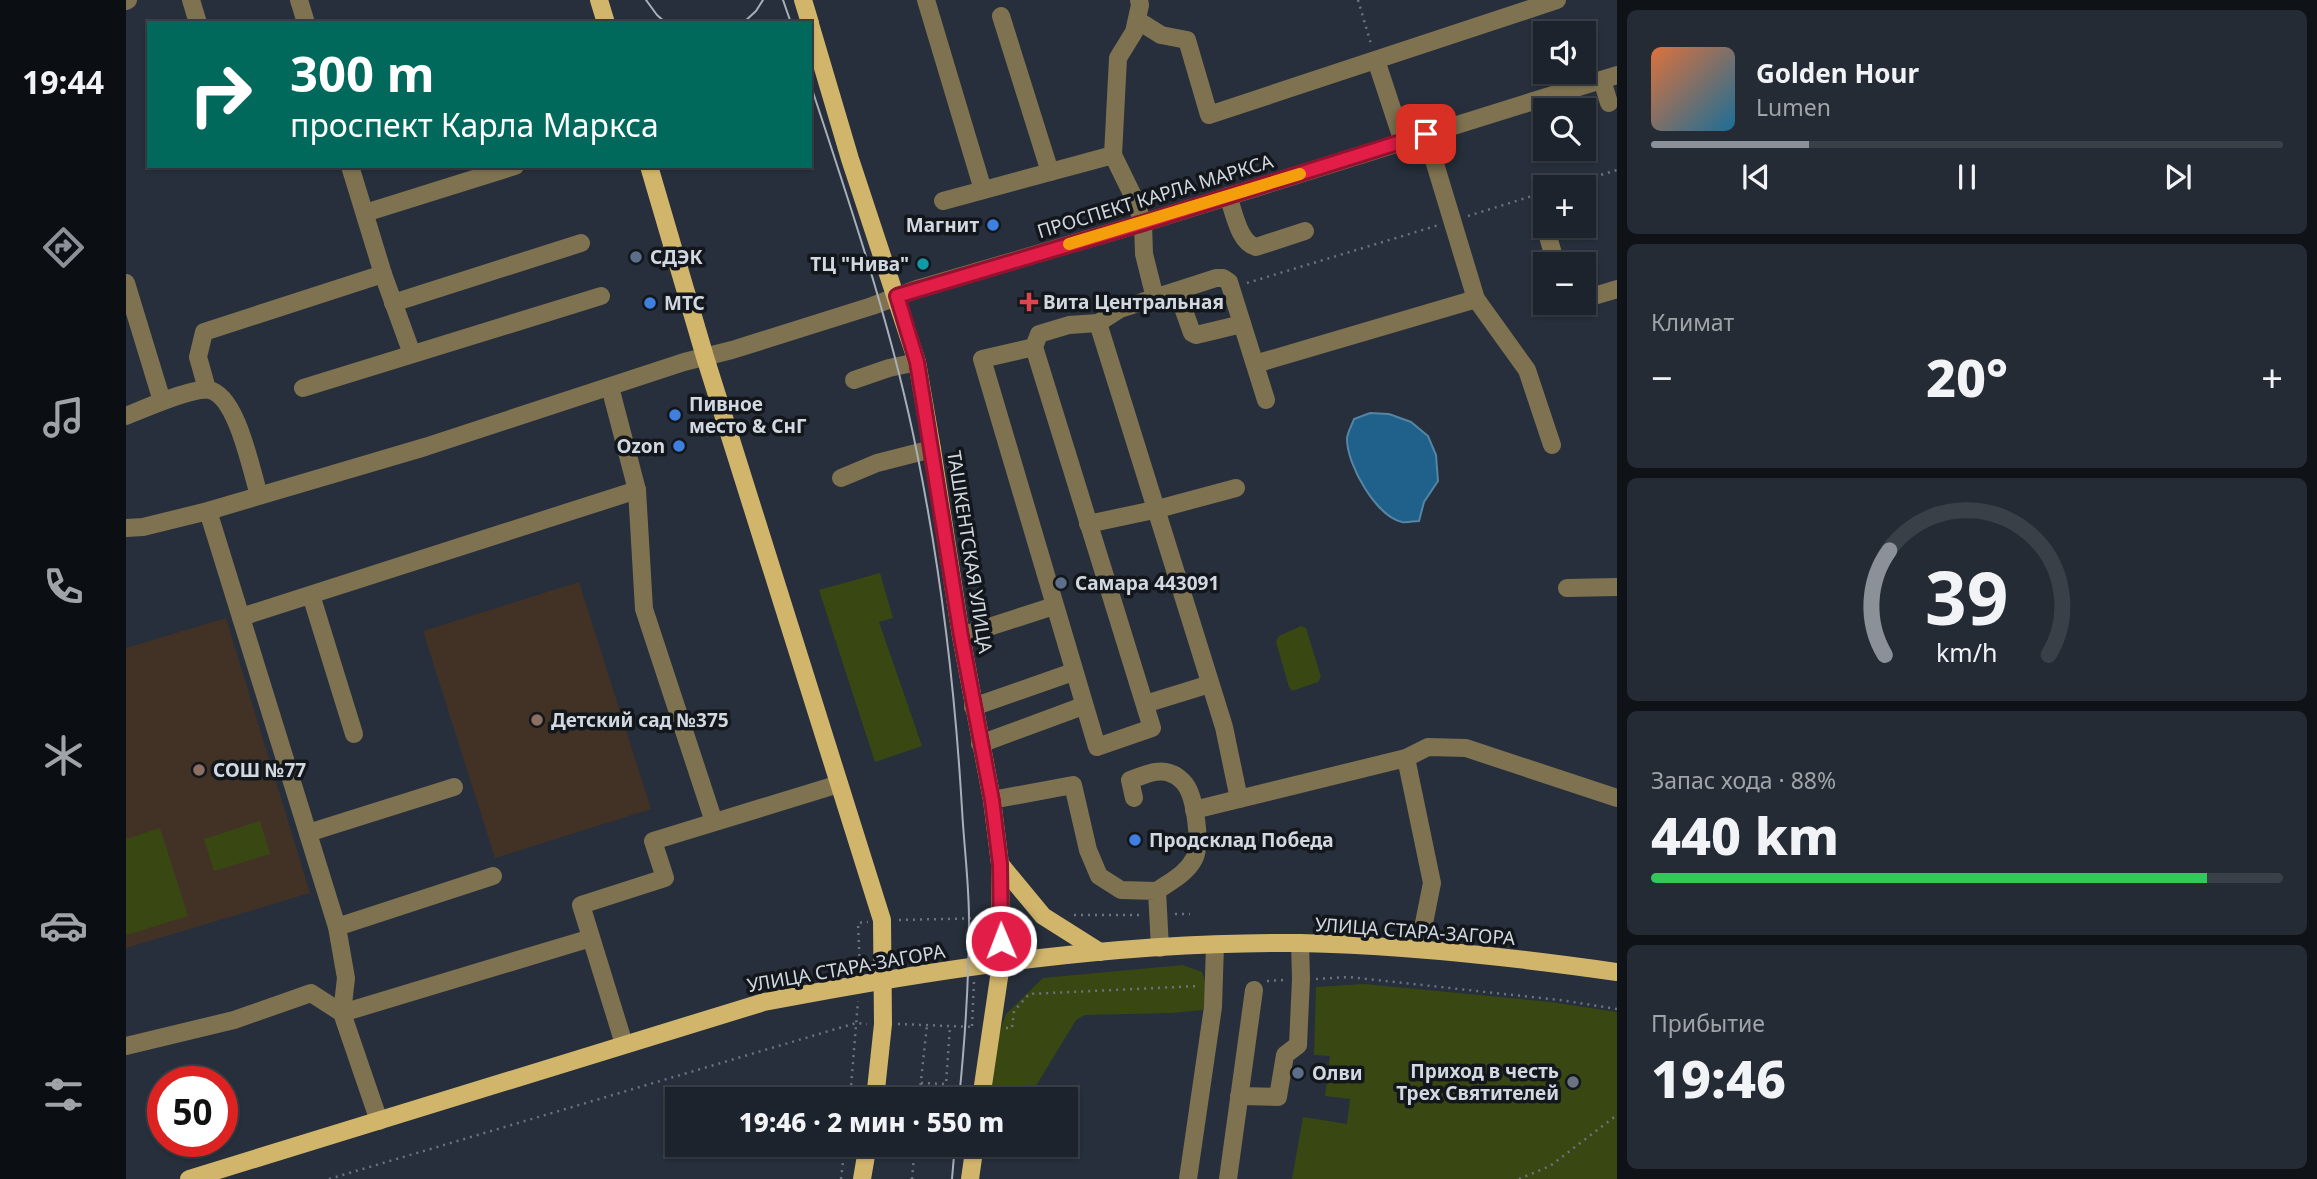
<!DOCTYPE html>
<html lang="ru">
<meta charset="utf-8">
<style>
:root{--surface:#1c232c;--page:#252b34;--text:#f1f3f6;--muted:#a0a4a9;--line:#3a4048;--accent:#8c9099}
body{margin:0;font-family:"Noto Sans",sans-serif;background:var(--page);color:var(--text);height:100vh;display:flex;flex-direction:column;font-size:26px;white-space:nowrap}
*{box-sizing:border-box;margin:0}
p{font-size:23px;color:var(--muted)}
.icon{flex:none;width:38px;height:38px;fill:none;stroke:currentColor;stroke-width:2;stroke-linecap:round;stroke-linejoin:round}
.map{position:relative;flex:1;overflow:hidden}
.panel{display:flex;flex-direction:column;gap:10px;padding:10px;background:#0f1318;width:700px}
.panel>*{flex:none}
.guide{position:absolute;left:21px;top:21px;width:665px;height:147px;border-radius:0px;box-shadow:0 2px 5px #0004,0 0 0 2px var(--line);background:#00695c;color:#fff;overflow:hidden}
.controls{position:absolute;left:1407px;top:21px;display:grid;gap:14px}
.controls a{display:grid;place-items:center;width:63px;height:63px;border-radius:0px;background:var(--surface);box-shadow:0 2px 5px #0004,0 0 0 2px var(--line);font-size:35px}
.speed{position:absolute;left:21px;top:1066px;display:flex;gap:14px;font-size:35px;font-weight:700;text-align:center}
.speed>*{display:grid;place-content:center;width:91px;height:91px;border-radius:50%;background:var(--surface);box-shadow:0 2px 5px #0004,0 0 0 2px var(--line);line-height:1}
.speed .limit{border:10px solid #d22;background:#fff;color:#111}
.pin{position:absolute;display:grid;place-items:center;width:60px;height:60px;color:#fff;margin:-30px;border-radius:14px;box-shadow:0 4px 10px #0006}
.me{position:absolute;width:77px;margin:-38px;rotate:359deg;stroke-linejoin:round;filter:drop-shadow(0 0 5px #0008)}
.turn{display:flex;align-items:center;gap:24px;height:147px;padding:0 28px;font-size:32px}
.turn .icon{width:91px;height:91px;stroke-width:2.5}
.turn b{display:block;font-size:49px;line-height:60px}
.big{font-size:52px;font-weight:800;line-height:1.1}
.panel .card{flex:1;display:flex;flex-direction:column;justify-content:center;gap:10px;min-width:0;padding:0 24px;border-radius:10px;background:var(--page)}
.panel .dial{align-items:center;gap:0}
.dial svg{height:182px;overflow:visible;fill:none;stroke:var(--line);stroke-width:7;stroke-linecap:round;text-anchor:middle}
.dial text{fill:var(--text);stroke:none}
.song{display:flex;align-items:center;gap:21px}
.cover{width:84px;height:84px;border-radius:10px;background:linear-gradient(135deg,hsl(20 70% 55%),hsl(200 70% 35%))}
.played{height:7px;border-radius:4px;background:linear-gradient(90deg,var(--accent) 25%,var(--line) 25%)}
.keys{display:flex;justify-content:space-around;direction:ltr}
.heat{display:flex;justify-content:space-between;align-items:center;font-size:38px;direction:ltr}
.charge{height:10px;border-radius:5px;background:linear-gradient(90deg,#34c759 88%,var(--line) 0)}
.trip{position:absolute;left:539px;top:1087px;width:413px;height:70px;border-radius:0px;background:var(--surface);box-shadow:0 2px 5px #0004,0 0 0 2px var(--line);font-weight:800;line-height:70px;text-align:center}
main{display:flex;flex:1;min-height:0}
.tab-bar{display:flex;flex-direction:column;width:126px;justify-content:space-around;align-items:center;background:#0b0e12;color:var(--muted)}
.tab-bar .icon{width:49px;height:49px}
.tab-bar .current{color:var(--accent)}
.tab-bar b{font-size:32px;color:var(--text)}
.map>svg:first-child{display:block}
</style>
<main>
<nav class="tab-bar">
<b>19:44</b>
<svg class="icon current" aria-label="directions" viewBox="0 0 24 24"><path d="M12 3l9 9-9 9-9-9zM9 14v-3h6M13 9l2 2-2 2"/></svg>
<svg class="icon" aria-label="music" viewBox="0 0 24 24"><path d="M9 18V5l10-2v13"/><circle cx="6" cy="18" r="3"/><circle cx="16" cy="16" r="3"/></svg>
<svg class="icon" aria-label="phone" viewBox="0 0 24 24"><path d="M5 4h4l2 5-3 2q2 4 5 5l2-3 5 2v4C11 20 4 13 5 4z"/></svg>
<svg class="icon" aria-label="climate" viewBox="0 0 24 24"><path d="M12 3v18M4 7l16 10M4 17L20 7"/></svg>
<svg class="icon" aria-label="car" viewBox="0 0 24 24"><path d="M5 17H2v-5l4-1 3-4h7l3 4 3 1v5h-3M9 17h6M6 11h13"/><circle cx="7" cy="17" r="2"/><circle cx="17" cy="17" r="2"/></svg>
<svg class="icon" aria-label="filters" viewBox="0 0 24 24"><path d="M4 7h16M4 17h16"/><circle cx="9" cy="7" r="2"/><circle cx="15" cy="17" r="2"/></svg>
</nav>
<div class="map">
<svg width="1491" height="1179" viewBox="0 0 1491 1179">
<rect width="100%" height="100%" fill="#262f3b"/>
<!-- education -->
<g fill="#423226">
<polygon points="453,582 525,809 369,858 297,631"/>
<polygon points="100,618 184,893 0,948 0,648"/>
</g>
<!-- green -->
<g fill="#394813">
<polygon points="754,573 767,618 753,622 796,746 749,762 693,590"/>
<polygon points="1175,626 1180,628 1195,677 1192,682 1166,691 1163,687 1150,642 1153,636"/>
<polygon points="134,821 144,854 88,871 78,839"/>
<polygon points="34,828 62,916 0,935 0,839"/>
<path d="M1057,965L1076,972C1081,984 1080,996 1077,1010L1046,1013L959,1015L950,1020L902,1099H865L872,1037L880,1014L917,978Z"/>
<polygon points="1238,984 1425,1002 1491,1012 1491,1179 1166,1179 1177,1117 1221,1124 1224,1099 1199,1096 1204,1056 1188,1055 1190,987"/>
</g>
<!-- water -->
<path fill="#1f618a" stroke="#5585a4" stroke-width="2" d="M1244,413L1263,414L1285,422L1302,436L1310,455L1312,481L1298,502L1293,521C1288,521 1281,523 1276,522C1250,516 1221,465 1221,439C1221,433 1226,425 1228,419Z"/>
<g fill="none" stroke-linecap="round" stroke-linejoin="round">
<!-- path -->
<g stroke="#6b737e" stroke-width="2.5" stroke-dasharray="2 5" stroke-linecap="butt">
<polyline points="1232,0 1245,44"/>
<polyline points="1435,187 1491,170"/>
<polyline points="1408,196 1416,219"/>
<polyline points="1342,216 1419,192"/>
<polyline points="1121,283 1313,225"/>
<polyline points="1049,914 1064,914"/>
<polyline points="948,915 1018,915"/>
<polyline points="773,920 861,918"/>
<polyline points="849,950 850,918"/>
<polyline points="734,970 732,923 742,922"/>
<polyline points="1190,979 1222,977 1434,1000 1491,1009"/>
<polyline points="1141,981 1159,980"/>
<polyline points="772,1024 849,1027"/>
<polyline points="846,1026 848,981"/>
<polyline points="880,1028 886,1028 888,1011 903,994 1072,986"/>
<polyline points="795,1083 820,1084 824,1026"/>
<polyline points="724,1099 732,1001"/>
<polyline points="793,1099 801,1025"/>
<polyline points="203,1179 730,1023 741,1024"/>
<polyline points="715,1179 719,1144"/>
<polyline points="786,1179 789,1144"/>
<polyline points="1393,1179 1424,1166 1491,1115"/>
</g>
<!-- minor -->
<g stroke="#7f7250" stroke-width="18">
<polyline points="65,0 72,23"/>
<polyline points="173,0 180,23"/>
<polyline points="800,0 857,190"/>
<polyline points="1013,0 1014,5 1008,32 992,58 987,155 1008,198 1017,223 1018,254 1029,298"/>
<polyline points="0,1 2,0"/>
<polyline points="875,16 924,172"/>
<polyline points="1011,20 1035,35 1061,40 1083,115 1431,0"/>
<polyline points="1250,60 1277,142"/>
<polyline points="1476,80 1483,103"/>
<polyline points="1300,134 1350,299 1401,370 1426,445"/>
<polyline points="224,166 257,274 286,354"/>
<path d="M1102,196C1108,212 1113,243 1130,247L1179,231"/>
<polyline points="817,201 987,155"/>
<polyline points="239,213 389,166"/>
<polyline points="1421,233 1430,264"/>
<polyline points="0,283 36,401"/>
<polyline points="1051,291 1066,333 1070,335 1116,324"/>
<polyline points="1458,299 1491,289"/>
<polyline points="267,303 455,243"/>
<polyline points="972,323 1098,727 1113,799"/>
<polyline points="908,347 856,359 971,747 1026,728 908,347 913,334 943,325 972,323 994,309 1090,278 1097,278 1103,282 1140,400"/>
<polyline points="1129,364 1350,299"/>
<polyline points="728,380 763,368 791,362"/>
<polyline points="484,387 511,490 518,609 588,822"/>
<polyline points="177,388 475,296"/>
<polyline points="81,389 72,357 78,332 257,274"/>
<path d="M0,416C17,409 67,387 83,390C111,395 125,470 133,495"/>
<polyline points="715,478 751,463 806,449"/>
<polyline points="82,511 211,927 220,978 216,1013 253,1121"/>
<polyline points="962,524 1028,510 1110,488"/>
<polyline points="0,528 17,527 82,511 299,447 558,362 606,350 746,306 791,289 1017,223 1491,75"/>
<polyline points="1441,588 1491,587"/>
<polyline points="185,595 228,734"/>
<polyline points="115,617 511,490"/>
<polyline points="835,636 928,606"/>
<polyline points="1019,704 1084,684"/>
<polyline points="847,707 947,672"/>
<polyline points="854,744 957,706"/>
<polyline points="1280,758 1306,883 1293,948"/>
<path d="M1008,798L1004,780C1017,776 1033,767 1046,774C1050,775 1057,781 1059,784C1069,797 1076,845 1068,859C1060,874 1045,881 1031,891"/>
<polyline points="866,800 947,785 962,850 973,876 995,890 1031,891 1034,948"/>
<polyline points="1068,810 1280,758 1302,747 1340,748 1491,798"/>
<polyline points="182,833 328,787"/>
<polyline points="211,927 367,876"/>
<polyline points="498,1044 455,905 539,878 527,841 713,784"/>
<polyline points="0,1046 108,1020 185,993 216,1013 465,938"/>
<polyline points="1113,1096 1152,1097 1159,1055 1172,1045 1175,979 1174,943"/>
<polyline points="1062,1179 1087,1007 1089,945"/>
<polyline points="1102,1179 1128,990"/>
</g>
<!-- major -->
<g stroke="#d1b56b" stroke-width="18">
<polyline points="473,0 480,23"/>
<polyline points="677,0 684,23"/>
<polyline points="684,24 724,159 791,362 806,449 835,636 866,800 874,864 875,964 855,1099"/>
<polyline points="523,166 579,357 756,920 757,1024 749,1099"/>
<polyline points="874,864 917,916 974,952"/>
<path d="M63,1179L638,1002C814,968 995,941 1174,943C1280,945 1386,957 1491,972"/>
<polyline points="736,1179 742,1144"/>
<polyline points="844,1179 849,1144"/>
</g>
<!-- tram -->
<g stroke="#a8afb8" stroke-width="2">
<polyline points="520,0 531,15 540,23"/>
<polyline points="657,0 665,23"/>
<polyline points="617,23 630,11 637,0"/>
<path d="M684,83C724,205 766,327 791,453C815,571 829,689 836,809C838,846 843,883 843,920C843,979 839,1040 833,1099"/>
<polyline points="826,1179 829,1144"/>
</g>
</g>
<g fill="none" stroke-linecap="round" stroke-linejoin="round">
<!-- route casing -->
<g stroke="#92132f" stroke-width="18">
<polyline id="route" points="875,941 874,864 866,800 835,636 791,362 771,296 1017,223 1300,134"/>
</g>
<!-- route -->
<use href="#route" stroke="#e11d48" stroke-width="12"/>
<!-- slow -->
<polyline stroke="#f59e0b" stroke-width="12" points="943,244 1174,174"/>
</g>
<!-- markers -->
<g fill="#3f7fe0" stroke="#13171c" stroke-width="2.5">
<circle cx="867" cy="225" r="7"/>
<circle cx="524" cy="303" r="7"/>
<circle cx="549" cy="415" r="7"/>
<circle cx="553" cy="446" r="7"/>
<circle cx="1009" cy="840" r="7"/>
</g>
<g fill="#5c6f8a" stroke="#13171c" stroke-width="2.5">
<circle cx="510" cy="257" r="7"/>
<circle cx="935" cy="583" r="7"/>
<circle cx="1172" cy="1073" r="7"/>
</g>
<circle fill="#0f9aa8" stroke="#13171c" stroke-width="2.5" cx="797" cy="264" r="7"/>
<path fill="#e0444e" stroke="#13171c" stroke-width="2.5" d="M899.5 291.5h7v7h7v7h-7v7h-7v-7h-7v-7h7z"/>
<g fill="#8d6e63" stroke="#13171c" stroke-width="2.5">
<circle cx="411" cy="720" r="7"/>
<circle cx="73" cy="770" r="7"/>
</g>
<circle fill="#6b7280" stroke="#13171c" stroke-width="2.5" cx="1447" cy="1082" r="7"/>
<g text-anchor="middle" stroke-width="7" stroke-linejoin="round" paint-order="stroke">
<!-- street labels -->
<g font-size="19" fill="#d2d8e0" stroke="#13171c">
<text transform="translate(1029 196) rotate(-17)" y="7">ПРОСПЕКТ КАРЛА МАРКСА</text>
<text transform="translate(844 552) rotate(81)" y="7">ТАШКЕНТСКАЯ УЛИЦА</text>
<text transform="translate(1289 931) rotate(4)" y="7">УЛИЦА СТАРА-ЗАГОРА</text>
<text transform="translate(720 968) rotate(-10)" y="7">УЛИЦА СТАРА-ЗАГОРА</text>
</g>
<!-- poi labels -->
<g font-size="19" font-weight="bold" fill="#d2d8e0" stroke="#13171c" text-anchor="start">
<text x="853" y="232" text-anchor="end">Магнит</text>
<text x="524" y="264">СДЭК</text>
<text x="783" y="271" text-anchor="end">ТЦ "Нива"</text>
<text x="917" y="309">Вита Центральная</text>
<text x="538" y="310">МТС</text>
<text x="563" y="411">Пивное<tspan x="563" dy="22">место &amp; СнГ</tspan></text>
<text x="539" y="453" text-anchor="end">Ozon</text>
<text x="949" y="590">Самара 443091</text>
<text x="425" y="727">Детский сад №375</text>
<text x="87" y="777">СОШ №77</text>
<text x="1023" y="847">Продсклад Победа</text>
<text x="1433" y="1078" text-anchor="end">Приход в честь<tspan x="1433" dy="22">Трех Святителей</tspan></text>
<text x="1186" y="1080">Олви</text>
</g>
</g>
</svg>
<div class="controls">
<a><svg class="icon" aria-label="sound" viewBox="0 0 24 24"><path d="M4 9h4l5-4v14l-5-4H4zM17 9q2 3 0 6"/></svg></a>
<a><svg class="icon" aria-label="search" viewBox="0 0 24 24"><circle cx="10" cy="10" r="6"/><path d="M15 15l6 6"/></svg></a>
<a>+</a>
<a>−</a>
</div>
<div class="speed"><div class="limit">50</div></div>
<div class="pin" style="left:1300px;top:134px;background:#d93025"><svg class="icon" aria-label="arrive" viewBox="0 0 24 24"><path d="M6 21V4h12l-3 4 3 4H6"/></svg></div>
<svg class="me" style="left:875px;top:941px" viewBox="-20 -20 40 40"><circle r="17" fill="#e11d48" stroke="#fff" stroke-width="3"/><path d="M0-11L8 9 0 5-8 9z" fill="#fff"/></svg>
<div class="trip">19:46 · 2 мин · 550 m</div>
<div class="guide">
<div class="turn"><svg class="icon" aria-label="right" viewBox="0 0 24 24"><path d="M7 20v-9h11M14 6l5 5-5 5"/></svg><div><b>300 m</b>проспект Карла Маркса</div></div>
</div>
</div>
<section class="panel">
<div class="card">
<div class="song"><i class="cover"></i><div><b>Golden Hour</b><p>Lumen</p></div></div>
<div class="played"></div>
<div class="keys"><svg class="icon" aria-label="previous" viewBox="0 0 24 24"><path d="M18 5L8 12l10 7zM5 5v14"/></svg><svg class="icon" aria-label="pause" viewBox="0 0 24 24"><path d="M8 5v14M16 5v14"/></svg><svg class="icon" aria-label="next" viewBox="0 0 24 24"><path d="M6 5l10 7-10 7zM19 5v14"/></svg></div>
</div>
<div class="card"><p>Климат</p>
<div class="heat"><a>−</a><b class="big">20°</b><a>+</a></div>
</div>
<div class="card dial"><svg viewBox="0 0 100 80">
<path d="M14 69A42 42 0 1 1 86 69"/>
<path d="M14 69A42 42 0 0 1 16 23" stroke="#8c9099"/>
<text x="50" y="56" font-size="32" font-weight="700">39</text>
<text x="50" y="72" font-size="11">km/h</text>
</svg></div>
<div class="card"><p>Запас хода · 88%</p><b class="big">440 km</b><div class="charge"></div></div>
<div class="card"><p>Прибытие</p><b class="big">19:46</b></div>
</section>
</main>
